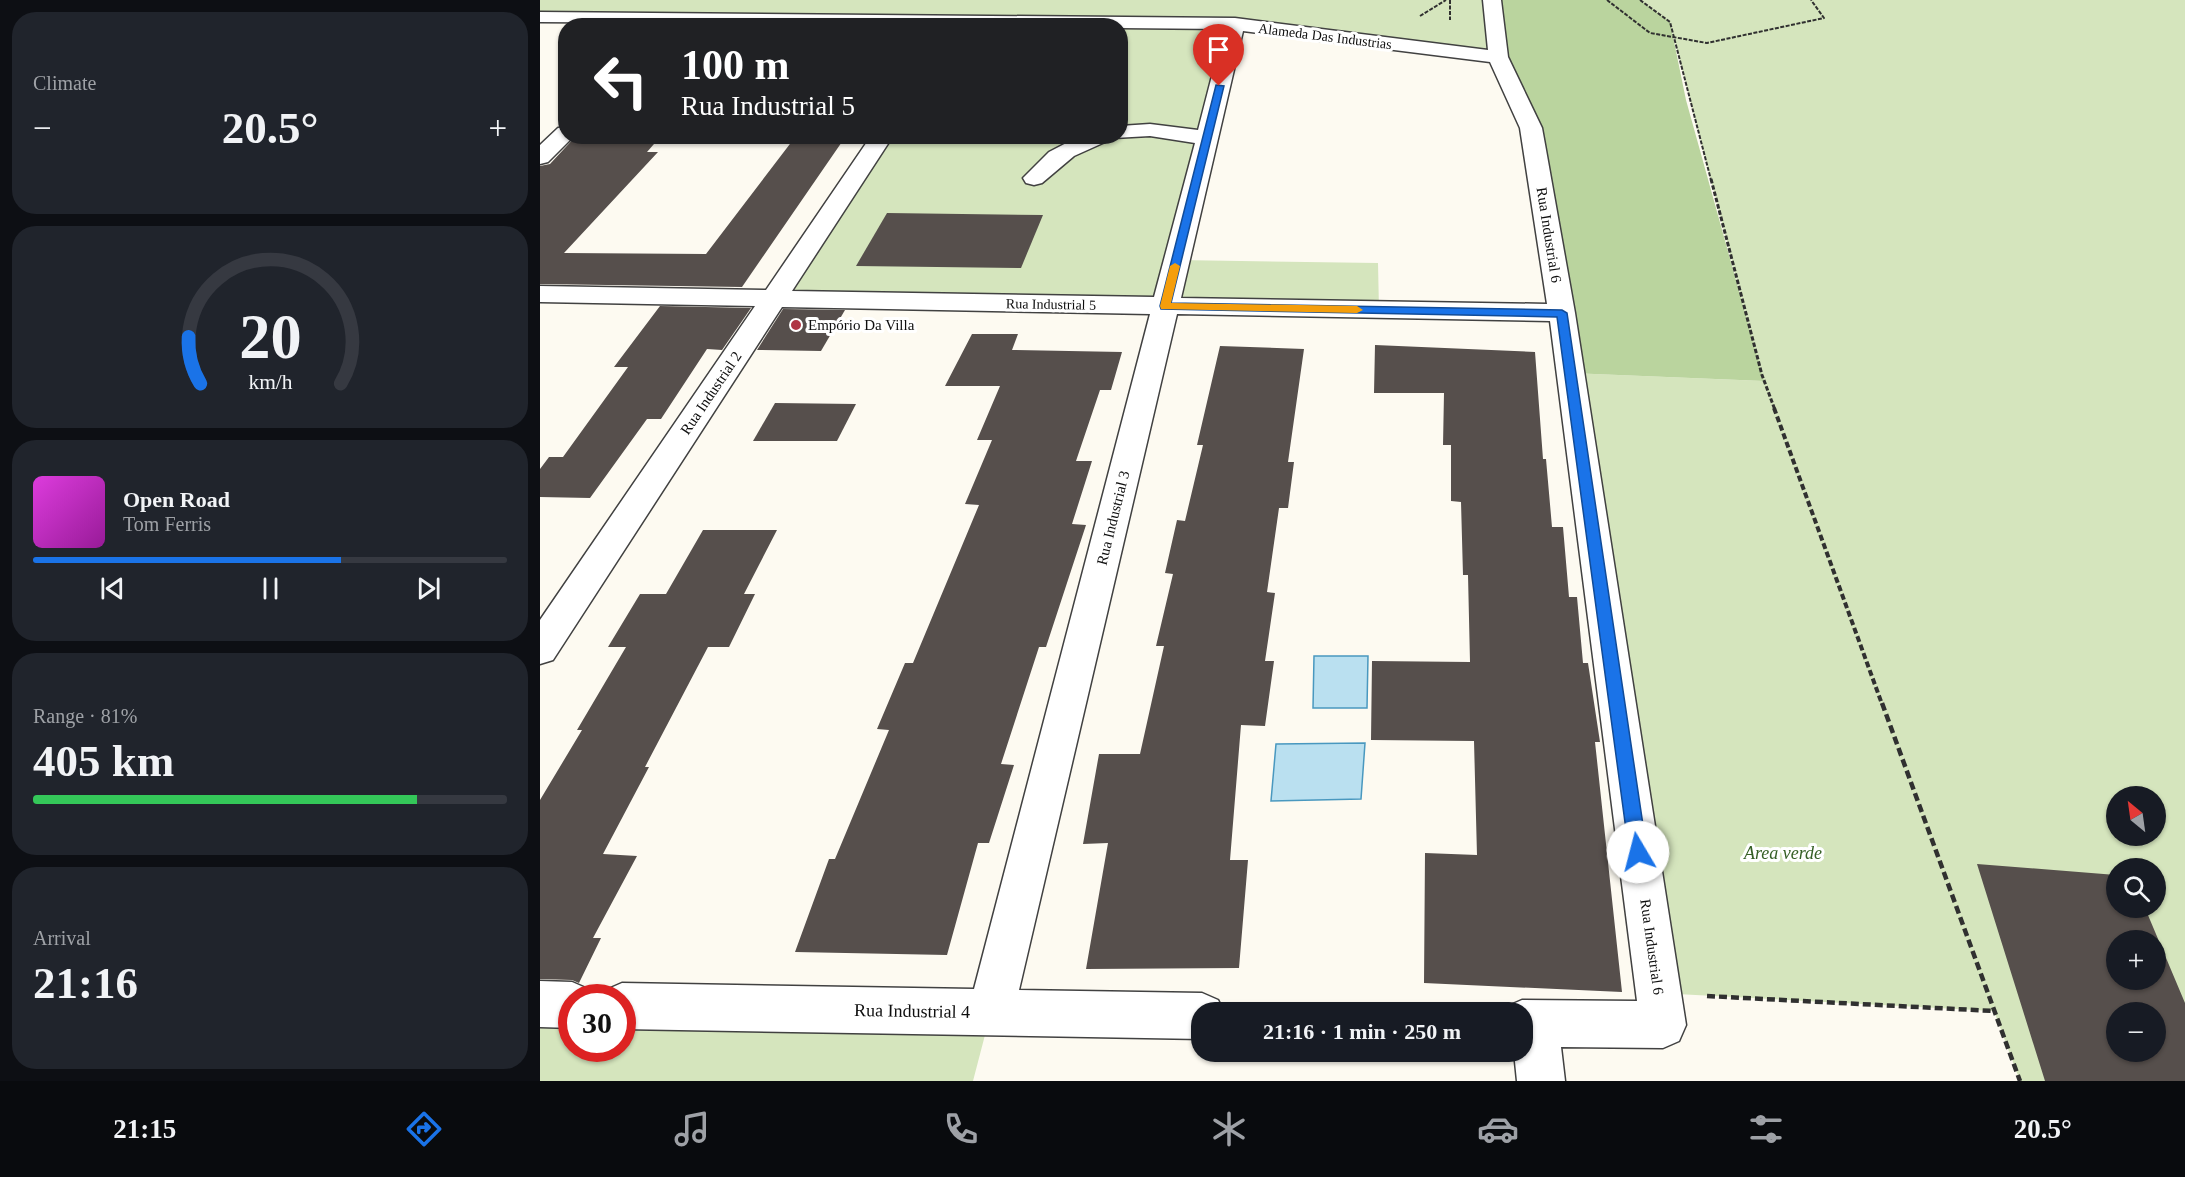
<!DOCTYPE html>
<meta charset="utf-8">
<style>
:root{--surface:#171b24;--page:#20242c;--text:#f1f3f6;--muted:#9ea1a6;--line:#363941;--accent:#1a73e8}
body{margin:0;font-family:"Times New Roman",serif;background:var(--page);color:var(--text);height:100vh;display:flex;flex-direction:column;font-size:22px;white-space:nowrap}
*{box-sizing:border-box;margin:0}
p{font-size:20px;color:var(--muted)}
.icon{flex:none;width:33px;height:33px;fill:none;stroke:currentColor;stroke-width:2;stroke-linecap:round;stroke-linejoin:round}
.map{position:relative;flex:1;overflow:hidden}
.side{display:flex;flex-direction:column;gap:12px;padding:12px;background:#0d0f14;width:540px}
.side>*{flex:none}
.banner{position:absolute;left:18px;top:18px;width:570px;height:126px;border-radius:24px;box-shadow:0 2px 4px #0004;background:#202124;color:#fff;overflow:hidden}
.needle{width:39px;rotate:331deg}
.buttons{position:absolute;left:1566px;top:786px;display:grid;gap:12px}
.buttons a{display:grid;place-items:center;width:60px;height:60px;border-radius:50%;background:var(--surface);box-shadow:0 2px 4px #0004;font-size:30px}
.speed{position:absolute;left:18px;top:984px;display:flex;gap:12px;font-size:30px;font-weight:700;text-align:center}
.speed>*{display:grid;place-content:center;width:78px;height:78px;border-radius:50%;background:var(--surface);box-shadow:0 2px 4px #0004;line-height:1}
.speed .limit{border:9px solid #d22;background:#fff;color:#111}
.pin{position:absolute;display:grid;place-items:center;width:51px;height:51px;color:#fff;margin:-62px -26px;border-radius:50% 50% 50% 0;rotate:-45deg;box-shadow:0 0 6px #0007}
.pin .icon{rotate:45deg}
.me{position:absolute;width:66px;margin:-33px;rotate:352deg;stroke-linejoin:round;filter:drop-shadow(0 0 4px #0008)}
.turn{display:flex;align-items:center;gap:21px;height:126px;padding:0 24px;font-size:27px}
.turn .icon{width:78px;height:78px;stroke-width:2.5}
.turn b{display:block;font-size:42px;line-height:51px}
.big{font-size:45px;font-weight:600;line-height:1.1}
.side .tile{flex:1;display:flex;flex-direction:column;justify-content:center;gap:9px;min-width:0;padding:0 21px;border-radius:24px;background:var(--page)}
.side .dial{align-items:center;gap:0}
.dial svg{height:156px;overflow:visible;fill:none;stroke:var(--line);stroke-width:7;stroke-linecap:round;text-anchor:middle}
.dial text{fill:var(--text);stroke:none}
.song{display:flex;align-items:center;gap:18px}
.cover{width:72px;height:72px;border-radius:9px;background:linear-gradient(135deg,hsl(300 70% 55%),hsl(300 70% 35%))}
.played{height:6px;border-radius:3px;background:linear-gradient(90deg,var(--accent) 65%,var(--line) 65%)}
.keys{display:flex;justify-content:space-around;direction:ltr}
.heat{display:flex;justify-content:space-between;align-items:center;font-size:33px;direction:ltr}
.charge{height:9px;border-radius:4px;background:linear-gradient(90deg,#34c759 81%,var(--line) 0)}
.trip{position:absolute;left:651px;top:1002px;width:342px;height:60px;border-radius:24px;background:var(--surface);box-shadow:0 2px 4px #0004;font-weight:600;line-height:60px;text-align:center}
.tabs{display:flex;height:96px;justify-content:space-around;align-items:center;background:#090b0e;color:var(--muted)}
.tabs .icon{width:42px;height:42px}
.tabs .active{color:var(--accent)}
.tabs b{font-size:27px;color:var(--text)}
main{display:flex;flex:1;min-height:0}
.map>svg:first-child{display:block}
</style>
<main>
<section class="side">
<div class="tile"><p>Climate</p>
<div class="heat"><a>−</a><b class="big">20.5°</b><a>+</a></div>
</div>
<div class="tile dial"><svg viewBox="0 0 100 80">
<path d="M14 69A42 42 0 1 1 86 69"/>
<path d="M14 69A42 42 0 0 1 8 45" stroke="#1a73e8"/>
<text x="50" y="56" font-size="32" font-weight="700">20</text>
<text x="50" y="72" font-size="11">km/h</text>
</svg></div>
<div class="tile">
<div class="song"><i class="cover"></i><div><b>Open Road</b><p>Tom Ferris</p></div></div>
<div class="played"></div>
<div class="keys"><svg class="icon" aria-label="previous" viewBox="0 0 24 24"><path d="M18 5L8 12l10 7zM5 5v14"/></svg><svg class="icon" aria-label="pause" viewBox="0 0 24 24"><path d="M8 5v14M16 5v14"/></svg><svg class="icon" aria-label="next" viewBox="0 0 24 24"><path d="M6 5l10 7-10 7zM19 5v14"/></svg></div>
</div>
<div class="tile"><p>Range · 81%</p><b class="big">405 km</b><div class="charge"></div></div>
<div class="tile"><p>Arrival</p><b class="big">21:16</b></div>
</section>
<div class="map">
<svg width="1645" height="1081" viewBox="0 0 1645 1081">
<rect width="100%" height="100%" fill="#fdfaf1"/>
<!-- green -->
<g fill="#d5e5bd" fill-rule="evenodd">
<polygon points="0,0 952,0 958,57 695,24 637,260 838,263 839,310 234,299 342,137 580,136 580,26 416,26 418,23 0,17"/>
<path d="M1100,0H1645V1081H1480L1454,1011L1118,993L1030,373L1223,381L1130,22ZM1576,796H1616V836H1576ZM1576,868H1616V908H1576ZM1576,940H1616V980H1576ZM1576,1012H1616V1052H1576Z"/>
<polygon points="0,1004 31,1005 32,1048 82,1048 83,1005 451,1012 433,1081 0,1081"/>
</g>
<!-- forest -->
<polygon fill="#bad49e" points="952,0 1100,0 1130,22 1146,100 1224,381 1030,373 981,103"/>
<!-- water -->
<g fill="#bae0f0" stroke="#4998bf" stroke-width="1.5">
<polygon points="774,656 828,656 827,708 773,708"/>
<polygon points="825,743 821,799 731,801 736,744"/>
</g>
<!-- building -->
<g fill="#564f4c" fill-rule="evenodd">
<polygon points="36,136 121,136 107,152 118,152 24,253 166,254 256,136 306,136 202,287 0,284 0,166 10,164"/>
<polygon points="347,213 503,215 481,268 316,266"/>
<polygon points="120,306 211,308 182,350 167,349 121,419 107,419 50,498 0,497 0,469 9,457 23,457 88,367 74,367"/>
<polygon points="243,309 305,310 281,351 217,350"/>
<polygon points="432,334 478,334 472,350 582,352 571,390 560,390 536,461 552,461 532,524 546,525 506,647 499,647 461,764 474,765 449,843 438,843 407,955 255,952 289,859 295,859 349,730 337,729 365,663 373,663 439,505 425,504 452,440 437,440 460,386 405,386"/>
<polygon points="835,345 995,352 1003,459 1006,459 1012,527 1023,527 1029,597 1037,597 1043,663 1048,663 1060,742 1055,742 1082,992 884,983 885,853 937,855 934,741 831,740 832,661 930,662 928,575 923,575 921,502 911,501 911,445 903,445 904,393 834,393"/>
<polygon points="680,346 764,349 748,462 754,462 748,508 739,508 727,592 735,593 725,661 734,661 725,726 701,725 690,860 708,860 699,968 546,969 568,843 543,844 559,754 600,754 624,646 616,646 633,574 625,573 637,520 645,521 663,445 657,445"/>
<polygon points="235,403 316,404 297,441 213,441"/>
<polygon points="163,530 237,530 204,594 215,594 189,647 168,647 105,767 109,767 63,854 97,856 53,938 61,938 39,983 32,980 0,979 0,800 42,730 37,730 86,647 68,647 100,594 126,594"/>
<path d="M1437,864L1576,875V908H1605L1645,1003V1081H1505ZM1576,940H1616V980H1576ZM1576,1012H1616V1052H1576Z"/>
</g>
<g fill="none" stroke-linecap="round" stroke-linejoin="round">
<!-- minor casing -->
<g stroke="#414141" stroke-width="3">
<g id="minor">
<path d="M943,0H961L968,57L1002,128L1006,150L1035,313L1146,1025L1139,1041L1123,1048L1021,1047L1025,1081H977L974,1052H982V1012H963L966,1007L982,1000L1097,1001L1010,321L637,314L479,990L662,993L678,1000L684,1012H662V1039L82,1029V998H62L66,990L82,983L434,989L610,314L242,307L13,660L0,664V620L215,306L0,302V286L226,290L331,136H353L252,291L614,297L655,143L610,136L574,138L534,156L502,183L494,185L486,183L483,178L509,152L536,138L580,136V126L610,124L658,130L684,29L580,28V26L0,22V12L695,18L948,50ZM703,31L950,62L980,128L1007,304L641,298Z"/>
<polygon points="26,127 26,136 34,136 8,162 0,164 0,145 18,128"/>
<polygon points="0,981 32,982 48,989 52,998 32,998 32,1028 0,1027"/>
</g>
</g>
<!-- path-far3 -->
<g stroke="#303030" stroke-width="2" stroke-dasharray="4 1.5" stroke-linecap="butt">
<polyline points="910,0 910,20"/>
<polyline points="1067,0 1110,33 1167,43 1284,18 1271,0"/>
<polyline points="1100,0 1130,22 1171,180"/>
<polyline points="880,16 906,0"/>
</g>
<!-- path-far2 -->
<polyline stroke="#303030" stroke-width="3" stroke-dasharray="4.5 2" stroke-linecap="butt" points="1171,179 1222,375 1235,410"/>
<!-- path-far1 -->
<polyline stroke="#303030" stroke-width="4" stroke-dasharray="6 3" stroke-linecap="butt" points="1234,408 1342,704"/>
<!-- path -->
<g stroke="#303030" stroke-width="4.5" stroke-dasharray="8 4" stroke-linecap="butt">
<polyline points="1342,703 1480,1081"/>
<polyline points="1167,996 1454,1011"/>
</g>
<!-- minor -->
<use href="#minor" fill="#fff" fill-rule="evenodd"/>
</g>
<!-- route -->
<polygon fill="#1a73e8" stroke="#114b97" stroke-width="1.5" points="676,85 684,86 631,303 1022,310 1027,313 1107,852 1104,858 1098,860 1092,858 1089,852 1017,317 621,309 620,306"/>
<!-- slow -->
<polygon fill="#f59e0b" points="635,263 640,266 631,303 817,306 823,310 817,313 621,309 620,306 630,266"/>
<!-- markers -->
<circle fill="#af3543" stroke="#fff" stroke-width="2" cx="256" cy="325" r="6"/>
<g text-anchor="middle" stroke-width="6" stroke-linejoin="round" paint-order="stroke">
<!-- far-street labels -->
<g font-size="14" fill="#0e0e0e" stroke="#fff">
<text transform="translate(785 36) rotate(7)" y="5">Alameda Das Industrias</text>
<text transform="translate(511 304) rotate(1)" y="5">Rua Industrial 5</text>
</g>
<!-- street labels -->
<g font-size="15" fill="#0e0e0e" stroke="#fff">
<text transform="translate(1009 235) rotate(81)" y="5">Rua Industrial 6</text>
<text transform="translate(171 393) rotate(-56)" y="5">Rua Industrial 2</text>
<text transform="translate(573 518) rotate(-76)" y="5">Rua Industrial 3</text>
<text transform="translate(1112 947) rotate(82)" y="5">Rua Industrial 6</text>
</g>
<!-- poi labels -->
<g font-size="15" fill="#0e0e0e" stroke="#fff" text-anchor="start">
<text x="268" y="330">Empório Da Villa</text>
</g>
<!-- near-park labels -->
<g font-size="18" font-style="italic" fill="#355f25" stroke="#fff">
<text x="1243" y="859">Area verde</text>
</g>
<!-- near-street labels -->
<g font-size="18" fill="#0e0e0e" stroke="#fff">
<text transform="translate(372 1011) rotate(1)" y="6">Rua Industrial 4</text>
</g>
</g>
</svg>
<div class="buttons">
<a><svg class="needle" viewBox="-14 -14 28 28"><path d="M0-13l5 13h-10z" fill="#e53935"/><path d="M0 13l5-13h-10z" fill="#9ea1a6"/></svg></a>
<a><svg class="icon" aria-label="search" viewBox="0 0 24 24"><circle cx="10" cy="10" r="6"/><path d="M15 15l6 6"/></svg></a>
<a>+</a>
<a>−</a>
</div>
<div class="speed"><div class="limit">30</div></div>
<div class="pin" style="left:679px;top:86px;background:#d93025"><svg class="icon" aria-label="arrive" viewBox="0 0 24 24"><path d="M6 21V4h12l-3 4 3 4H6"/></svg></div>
<svg class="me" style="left:1098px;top:852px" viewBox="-20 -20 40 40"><circle r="19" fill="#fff"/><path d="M0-13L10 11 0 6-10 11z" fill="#1a73e8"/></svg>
<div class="trip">21:16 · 1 min · 250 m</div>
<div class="banner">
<div class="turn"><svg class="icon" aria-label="left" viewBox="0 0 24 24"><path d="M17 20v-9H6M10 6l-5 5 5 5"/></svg><div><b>100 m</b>Rua Industrial 5</div></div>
</div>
</div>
</main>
<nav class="tabs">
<b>21:15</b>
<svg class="icon active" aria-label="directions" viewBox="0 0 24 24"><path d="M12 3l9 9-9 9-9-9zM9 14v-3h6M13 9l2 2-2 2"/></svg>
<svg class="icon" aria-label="music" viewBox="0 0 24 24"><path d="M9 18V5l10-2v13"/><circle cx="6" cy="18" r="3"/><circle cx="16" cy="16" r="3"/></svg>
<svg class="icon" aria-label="phone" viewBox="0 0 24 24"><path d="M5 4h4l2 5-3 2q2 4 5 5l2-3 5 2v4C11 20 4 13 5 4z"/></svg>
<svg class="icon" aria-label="climate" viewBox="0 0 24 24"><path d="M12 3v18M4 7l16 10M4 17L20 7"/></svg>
<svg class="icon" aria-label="car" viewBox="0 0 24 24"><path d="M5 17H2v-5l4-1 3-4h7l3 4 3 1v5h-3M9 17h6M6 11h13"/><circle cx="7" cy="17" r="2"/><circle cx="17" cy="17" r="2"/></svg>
<svg class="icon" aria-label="filters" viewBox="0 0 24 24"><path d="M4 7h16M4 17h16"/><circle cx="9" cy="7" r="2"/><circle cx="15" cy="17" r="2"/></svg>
<b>20.5°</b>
</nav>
